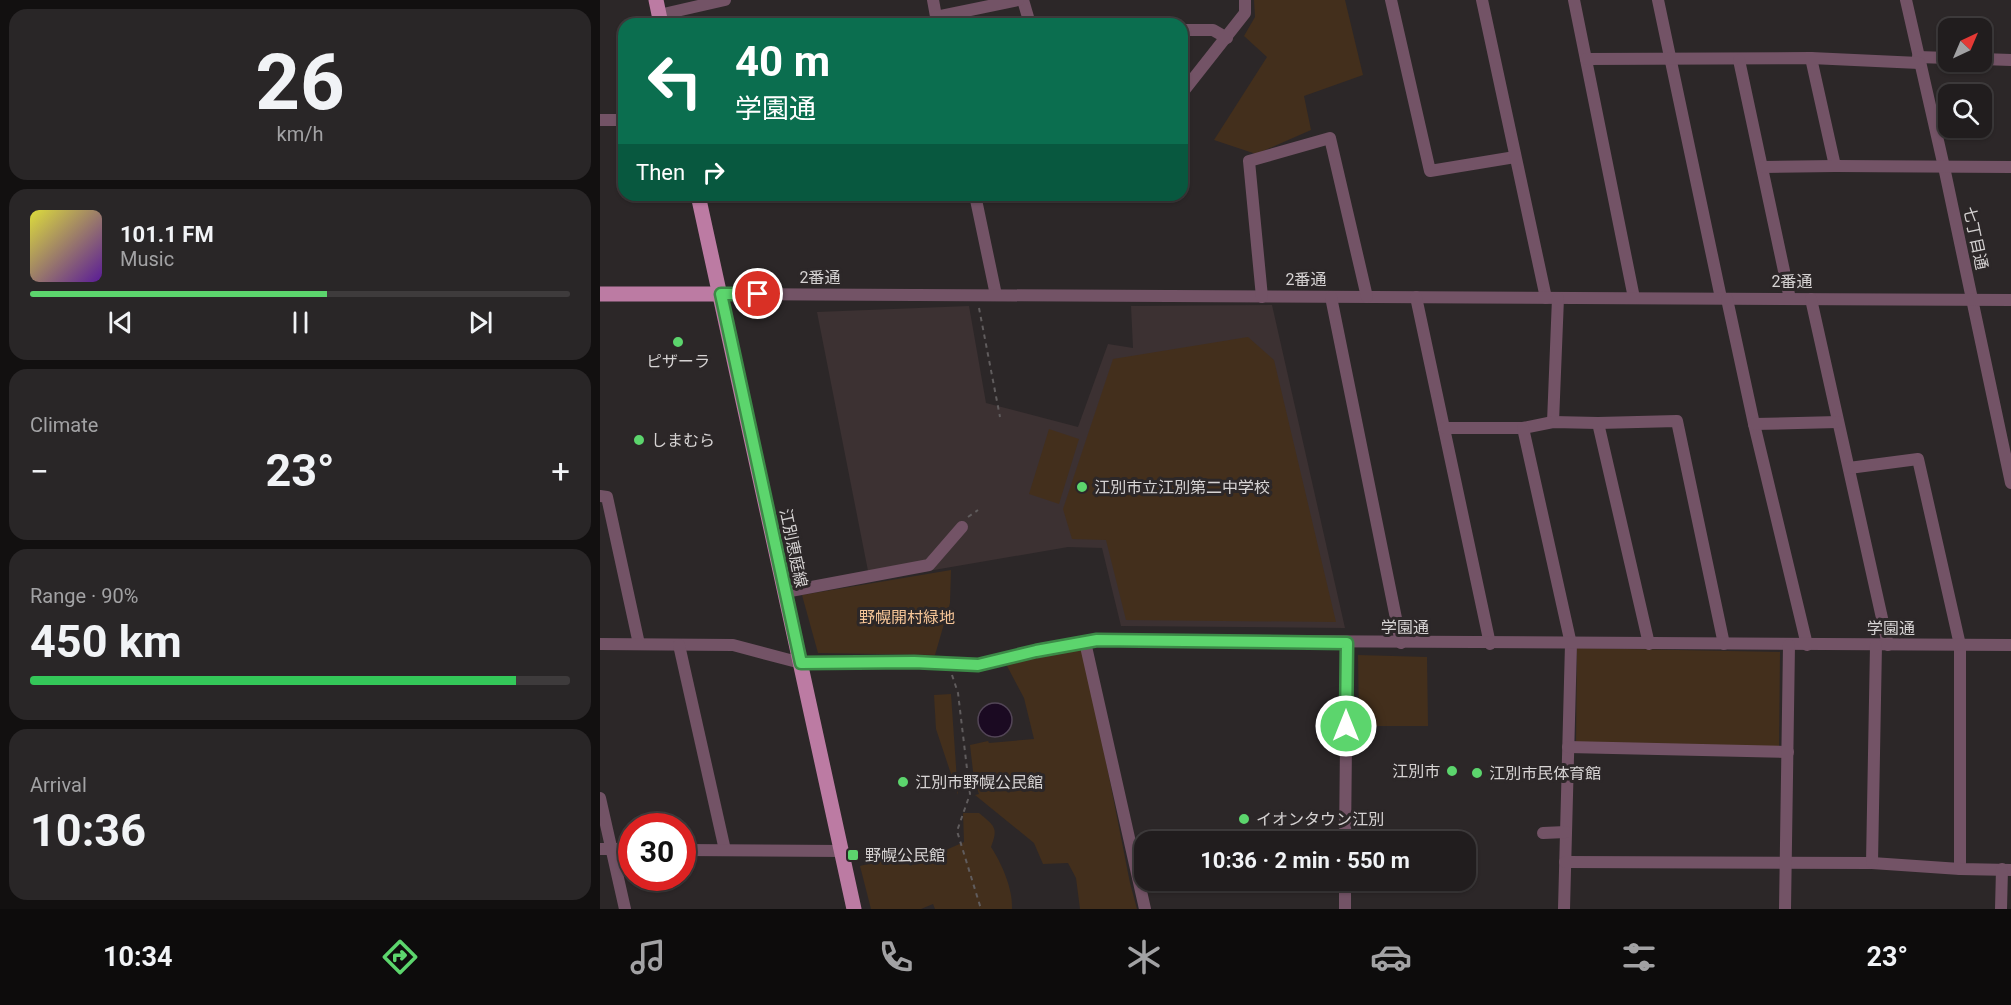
<!DOCTYPE html>
<meta charset="utf-8">
<style>
:root{--surface:#211d1e;--page:#292627;--text:#f1f3f6;--muted:#a2a2a4;--line:#3e3b3c;--accent:#5cd56d}
body{margin:0;font-family:Roboto,"Noto Sans JP",sans-serif;background:var(--page);color:var(--text);height:100vh;display:flex;flex-direction:column;font-size:22px;white-space:nowrap}
*{box-sizing:border-box;margin:0}
p{font-size:20px;color:var(--muted)}
.icon{flex:none;width:33px;height:33px;fill:none;stroke:currentColor;stroke-width:2;stroke-linecap:round;stroke-linejoin:round}
.map{position:relative;flex:1;overflow:hidden}
.side{display:flex;flex-direction:column;gap:9px;padding:9px;background:#121010;width:600px}
.side>*{flex:none}
.banner{position:absolute;left:18px;top:18px;width:570px;height:183px;border-radius:18px;box-shadow:0 2px 4px #0004,0 0 0 2px var(--line);background:#0b6e4f;color:#fff;overflow:hidden}
.needle{width:39px;rotate:44deg}
.controls{position:absolute;left:1338px;top:18px;display:grid;gap:12px}
.controls a{display:grid;place-items:center;width:54px;height:54px;border-radius:12px;background:var(--surface);box-shadow:0 2px 4px #0004,0 0 0 2px var(--line);font-size:30px}
.speed{position:absolute;left:18px;top:813px;display:flex;gap:12px;font-size:30px;font-weight:700;text-align:center}
.speed>*{display:grid;place-content:center;width:78px;height:78px;border-radius:50%;background:var(--surface);box-shadow:0 2px 4px #0004,0 0 0 2px var(--line);line-height:1}
.speed .limit{border:9px solid #d22;background:#fff;color:#111}
.pin{position:absolute;display:grid;place-items:center;width:51px;height:51px;color:#fff;margin:-26px;border:3px solid #fff;border-radius:50%;box-shadow:0 2px 6px #0007}
.me{position:absolute;width:66px;margin:-33px;rotate:0deg;stroke-linejoin:round;filter:drop-shadow(0 0 4px #0008)}
.turn{display:flex;align-items:center;gap:21px;height:126px;padding:0 18px;font-size:27px}
.turn .icon{width:78px;height:78px;stroke-width:2.5}
.turn b{display:block;font-size:42px;line-height:51px}
.then{display:flex;align-items:center;height:57px;padding:0 18px;background:#0003;gap:12px;font-size:22px}
.big{font-size:45px;font-weight:700;line-height:1.1}
.side .widget{flex:1;display:flex;flex-direction:column;justify-content:center;gap:9px;min-width:0;padding:0 21px;border-radius:18px;background:var(--page)}
.side .dial{align-items:center;gap:0}
.dial b{font-size:78px;line-height:1}
.song{display:flex;align-items:center;gap:18px}
.cover{width:72px;height:72px;border-radius:9px;background:linear-gradient(135deg,hsl(60 70% 55%),hsl(270 70% 35%))}
.played{height:6px;border-radius:3px;background:linear-gradient(90deg,var(--accent) 55%,var(--line) 55%)}
.keys{display:flex;justify-content:space-around;direction:ltr}
.heat{display:flex;justify-content:space-between;align-items:center;font-size:33px;direction:ltr}
.charge{height:9px;border-radius:4px;background:linear-gradient(90deg,#34c759 90%,var(--line) 0)}
.trip{position:absolute;left:534px;top:831px;width:342px;height:60px;border-radius:18px;background:var(--surface);box-shadow:0 2px 4px #0004,0 0 0 2px var(--line);font-weight:700;line-height:60px;text-align:center}
.tab-bar{display:flex;height:96px;justify-content:space-around;align-items:center;background:#0d0c0c;color:var(--muted)}
.tab-bar .icon{width:42px;height:42px}
.tab-bar .selected{color:var(--accent)}
.tab-bar b{font-size:27px;color:var(--text)}
main{display:flex;flex:1;min-height:0}
.map>svg:first-child{display:block}
</style>
<main>
<section class="side">
<div class="widget dial"><b>26</b><p>km/h</p></div>
<div class="widget">
<div class="song"><i class="cover"></i><div><b>101.1 FM</b><p>Music</p></div></div>
<div class="played"></div>
<div class="keys"><svg class="icon" aria-label="previous" viewBox="0 0 24 24"><path d="M18 5L8 12l10 7zM5 5v14"/></svg><svg class="icon" aria-label="pause" viewBox="0 0 24 24"><path d="M8 5v14M16 5v14"/></svg><svg class="icon" aria-label="next" viewBox="0 0 24 24"><path d="M6 5l10 7-10 7zM19 5v14"/></svg></div>
</div>
<div class="widget"><p>Climate</p>
<div class="heat"><a>−</a><b class="big">23°</b><a>+</a></div>
</div>
<div class="widget"><p>Range · 90%</p><b class="big">450 km</b><div class="charge"></div></div>
<div class="widget"><p>Arrival</p><b class="big">10:36</b></div>
</section>
<div class="map">
<svg width="1411" height="909" viewBox="0 0 1411 909">
<rect width="100%" height="100%" fill="#2c2728"/>
<!-- built -->
<polygon fill="#3c3132" points="672,305 745,628 521,626 502,548 468,547 270,581 217,312 369,306 386,403 478,427 508,344 533,348 531,306"/>
<!-- green -->
<g fill="#432f1c">
<polygon points="654,0 745,0 763,75 704,96 711,130 656,154 614,140 667,57 644,36 655,17"/>
<polygon points="648,337 674,360 736,622 526,620 506,540 472,539 463,509 513,359"/>
<polygon points="449,429 479,439 459,504 429,494"/>
<polygon points="351,570 350,603 335,655 218,653 202,595"/>
<polygon points="977,648 1180,652 1179,747 976,743"/>
<polygon points="484,650 530,883 537,909 480,909 476,878 468,863 443,864 434,843 375,795 379,794 374,780 370,745 388,741 389,743 434,739 424,698 406,664 448,653"/>
<polygon points="758,655 827,657 828,726 759,726"/>
<polygon points="351,694 358,795 336,729 334,695"/>
<path d="M363,813H379C394,826 399,827 391,847C402,864 413,889 412,909H335L333,904L321,909H271L260,866L282,860L321,861L364,842Z"/>
</g>
<!-- water -->
<circle fill="#1b0a22" stroke="#534657" stroke-width="1.5" cx="395" cy="720" r="17"/>
<g fill="none" stroke-linecap="round" stroke-linejoin="round">
<!-- path -->
<g stroke="#605c5d" stroke-width="2" stroke-dasharray="4.5 4.5" stroke-linecap="butt">
<polyline points="379,308 400,417"/>
<polyline points="368,517 378,510"/>
<polyline points="352,675 358,693 370,794 357,831 381,909"/>
</g>
<!-- minor -->
<g stroke="#735366" stroke-width="12">
<polyline points="333,0 337,22"/>
<polyline points="423,0 430,24"/>
<polyline points="791,0 830,171 915,157"/>
<polyline points="882,0 946,298"/>
<polyline points="974,0 1034,298"/>
<polyline points="1058,0 1121,298"/>
<polyline points="1306,0 1344,167 1411,483"/>
<polyline points="59,15 125,0"/>
<polyline points="336,17 418,0"/>
<polyline points="582,30 613,30 627,38"/>
<polyline points="1318,57 1348,58"/>
<polyline points="1211,58 1235,166"/>
<polyline points="986,59 1211,58 1319,63"/>
<polyline points="1382,59 1411,60"/>
<polyline points="1139,60 1190,299"/>
<polyline points="582,93 645,13 645,0"/>
<polyline points="0,120 24,120"/>
<polyline points="1163,167 1235,166 1411,167"/>
<polyline points="375,195 396,295"/>
<polyline points="121,294 1411,300"/>
<polyline points="662,297 649,161 730,138 767,297"/>
<polyline points="731,297 801,643"/>
<polyline points="816,297 890,644"/>
<polyline points="1127,299 1154,424 1207,645"/>
<polyline points="1211,299 1288,645"/>
<polyline points="953,422 958,298"/>
<polyline points="998,423 1049,644"/>
<polyline points="1154,424 1238,422"/>
<polyline points="844,428 923,428 953,422 998,423 1077,421 1124,644"/>
<polyline points="923,428 971,644 964,909"/>
<polyline points="1249,468 1318,459 1360,645 1360,869"/>
<polyline points="0,496 7,497 39,644"/>
<polyline points="185,592 329,565 362,527"/>
<polyline points="485,642 545,909"/>
<polyline points="0,644 133,645 201,663 314,662 378,665 436,651 497,640 1411,645"/>
<polyline points="79,645 125,850"/>
<polyline points="968,747 1188,752"/>
<polyline points="0,798 25,909"/>
<polyline points="943,833 966,832"/>
<polyline points="745,842 747,643"/>
<polyline points="0,849 32,849"/>
<polyline points="82,850 242,851"/>
<polyline points="965,862 1272,863 1360,869 1411,870"/>
<polyline points="1272,863 1276,645"/>
<polyline points="745,909 745,880"/>
<polyline points="1185,909 1189,645"/>
<polyline points="1401,909 1402,869"/>
</g>
<!-- major -->
<g stroke="#bc7ba3" stroke-width="15">
<polyline points="56,0 61,24"/>
<polyline points="98,195 254,909"/>
<polyline points="0,294 121,294"/>
</g>
</g>
<g fill="none" stroke-linecap="round" stroke-linejoin="round">
<!-- route casing -->
<g stroke="#3c8a47" stroke-width="15">
<polyline id="route" points="158,294 121,294 201,663 314,662 378,665 436,651 497,640 747,643 746,726"/>
</g>
<!-- route -->
<use href="#route" stroke="#5cd56d" stroke-width="10"/>
</g>
<!-- markers -->
<g fill="#5cd56d" stroke="#2c2728" stroke-width="2">
<circle cx="78" cy="342" r="6"/>
<circle cx="39" cy="440" r="6"/>
<circle cx="482" cy="487" r="6"/>
<circle cx="852" cy="771" r="6"/>
<circle cx="877" cy="773" r="6"/>
<circle cx="303" cy="782" r="6"/>
<circle cx="644" cy="819" r="6"/>
<rect x="247" y="849" width="12" height="12" rx="3"/>
</g>
<g text-anchor="middle" stroke-width="6" stroke-linejoin="round" paint-order="stroke">
<!-- street labels -->
<g font-size="16" fill="#d6d3d3" stroke="#2c2728">
<text transform="translate(1376 238) rotate(78)" y="6">七丁目通</text>
<text x="220" y="283">2番通</text>
<text x="706" y="285">2番通</text>
<text x="1192" y="287">2番通</text>
<text transform="translate(194 548) rotate(78)" y="6">江別恵庭線</text>
<text x="805" y="633">学園通</text>
<text x="1291" y="634">学園通</text>
</g>
<!-- poi labels -->
<g font-size="16" fill="#d6d3d3" stroke="#2c2728" text-anchor="start">
<text x="78" y="367" text-anchor="middle">ピザーラ</text>
<text x="51" y="446">しまむら</text>
<text x="494" y="493">江別市立江別第二中学校</text>
<text x="840" y="777" text-anchor="end">江別市</text>
<text x="889" y="779">江別市民体育館</text>
<text x="315" y="788">江別市野幌公民館</text>
<text x="656" y="825">イオンタウン江別</text>
<text x="265" y="861">野幌公民館</text>
</g>
<!-- park labels -->
<g font-size="16" fill="#f7c698" stroke="#2c2728">
<text x="307" y="623">野幌開村緑地</text>
</g>
</g>
</svg>
<div class="controls">
<a><svg class="needle" viewBox="-14 -14 28 28"><path d="M0-13l5 13h-10z" fill="#e53935"/><path d="M0 13l5-13h-10z" fill="#a2a2a4"/></svg></a>
<a><svg class="icon" aria-label="search" viewBox="0 0 24 24"><circle cx="10" cy="10" r="6"/><path d="M15 15l6 6"/></svg></a>
</div>
<div class="speed"><div class="limit">30</div></div>
<div class="pin" style="left:158px;top:294px;background:#d93025"><svg class="icon" aria-label="arrive" viewBox="0 0 24 24"><path d="M6 21V4h12l-3 4 3 4H6"/></svg></div>
<svg class="me" style="left:746px;top:726px" viewBox="-20 -20 40 40"><circle r="17" fill="#5cd56d" stroke="#fff" stroke-width="3"/><path d="M0-11L8 9 0 5-8 9z" fill="#fff"/></svg>
<div class="trip">10:36 · 2 min · 550 m</div>
<div class="banner">
<div class="turn"><svg class="icon" aria-label="left" viewBox="0 0 24 24"><path d="M17 20v-9H6M10 6l-5 5 5 5"/></svg><div><b>40 m</b>学園通</div></div>
<div class="then">Then<svg class="icon" aria-label="right" viewBox="0 0 24 24"><path d="M7 20v-9h11M14 6l5 5-5 5"/></svg></div>
</div>
</div>
</main>
<nav class="tab-bar">
<b>10:34</b>
<svg class="icon selected" aria-label="directions" viewBox="0 0 24 24"><path d="M12 3l9 9-9 9-9-9zM9 14v-3h6M13 9l2 2-2 2"/></svg>
<svg class="icon" aria-label="music" viewBox="0 0 24 24"><path d="M9 18V5l10-2v13"/><circle cx="6" cy="18" r="3"/><circle cx="16" cy="16" r="3"/></svg>
<svg class="icon" aria-label="phone" viewBox="0 0 24 24"><path d="M5 4h4l2 5-3 2q2 4 5 5l2-3 5 2v4C11 20 4 13 5 4z"/></svg>
<svg class="icon" aria-label="climate" viewBox="0 0 24 24"><path d="M12 3v18M4 7l16 10M4 17L20 7"/></svg>
<svg class="icon" aria-label="car" viewBox="0 0 24 24"><path d="M5 17H2v-5l4-1 3-4h7l3 4 3 1v5h-3M9 17h6M6 11h13"/><circle cx="7" cy="17" r="2"/><circle cx="17" cy="17" r="2"/></svg>
<svg class="icon" aria-label="filters" viewBox="0 0 24 24"><path d="M4 7h16M4 17h16"/><circle cx="9" cy="7" r="2"/><circle cx="15" cy="17" r="2"/></svg>
<b>23°</b>
</nav>
